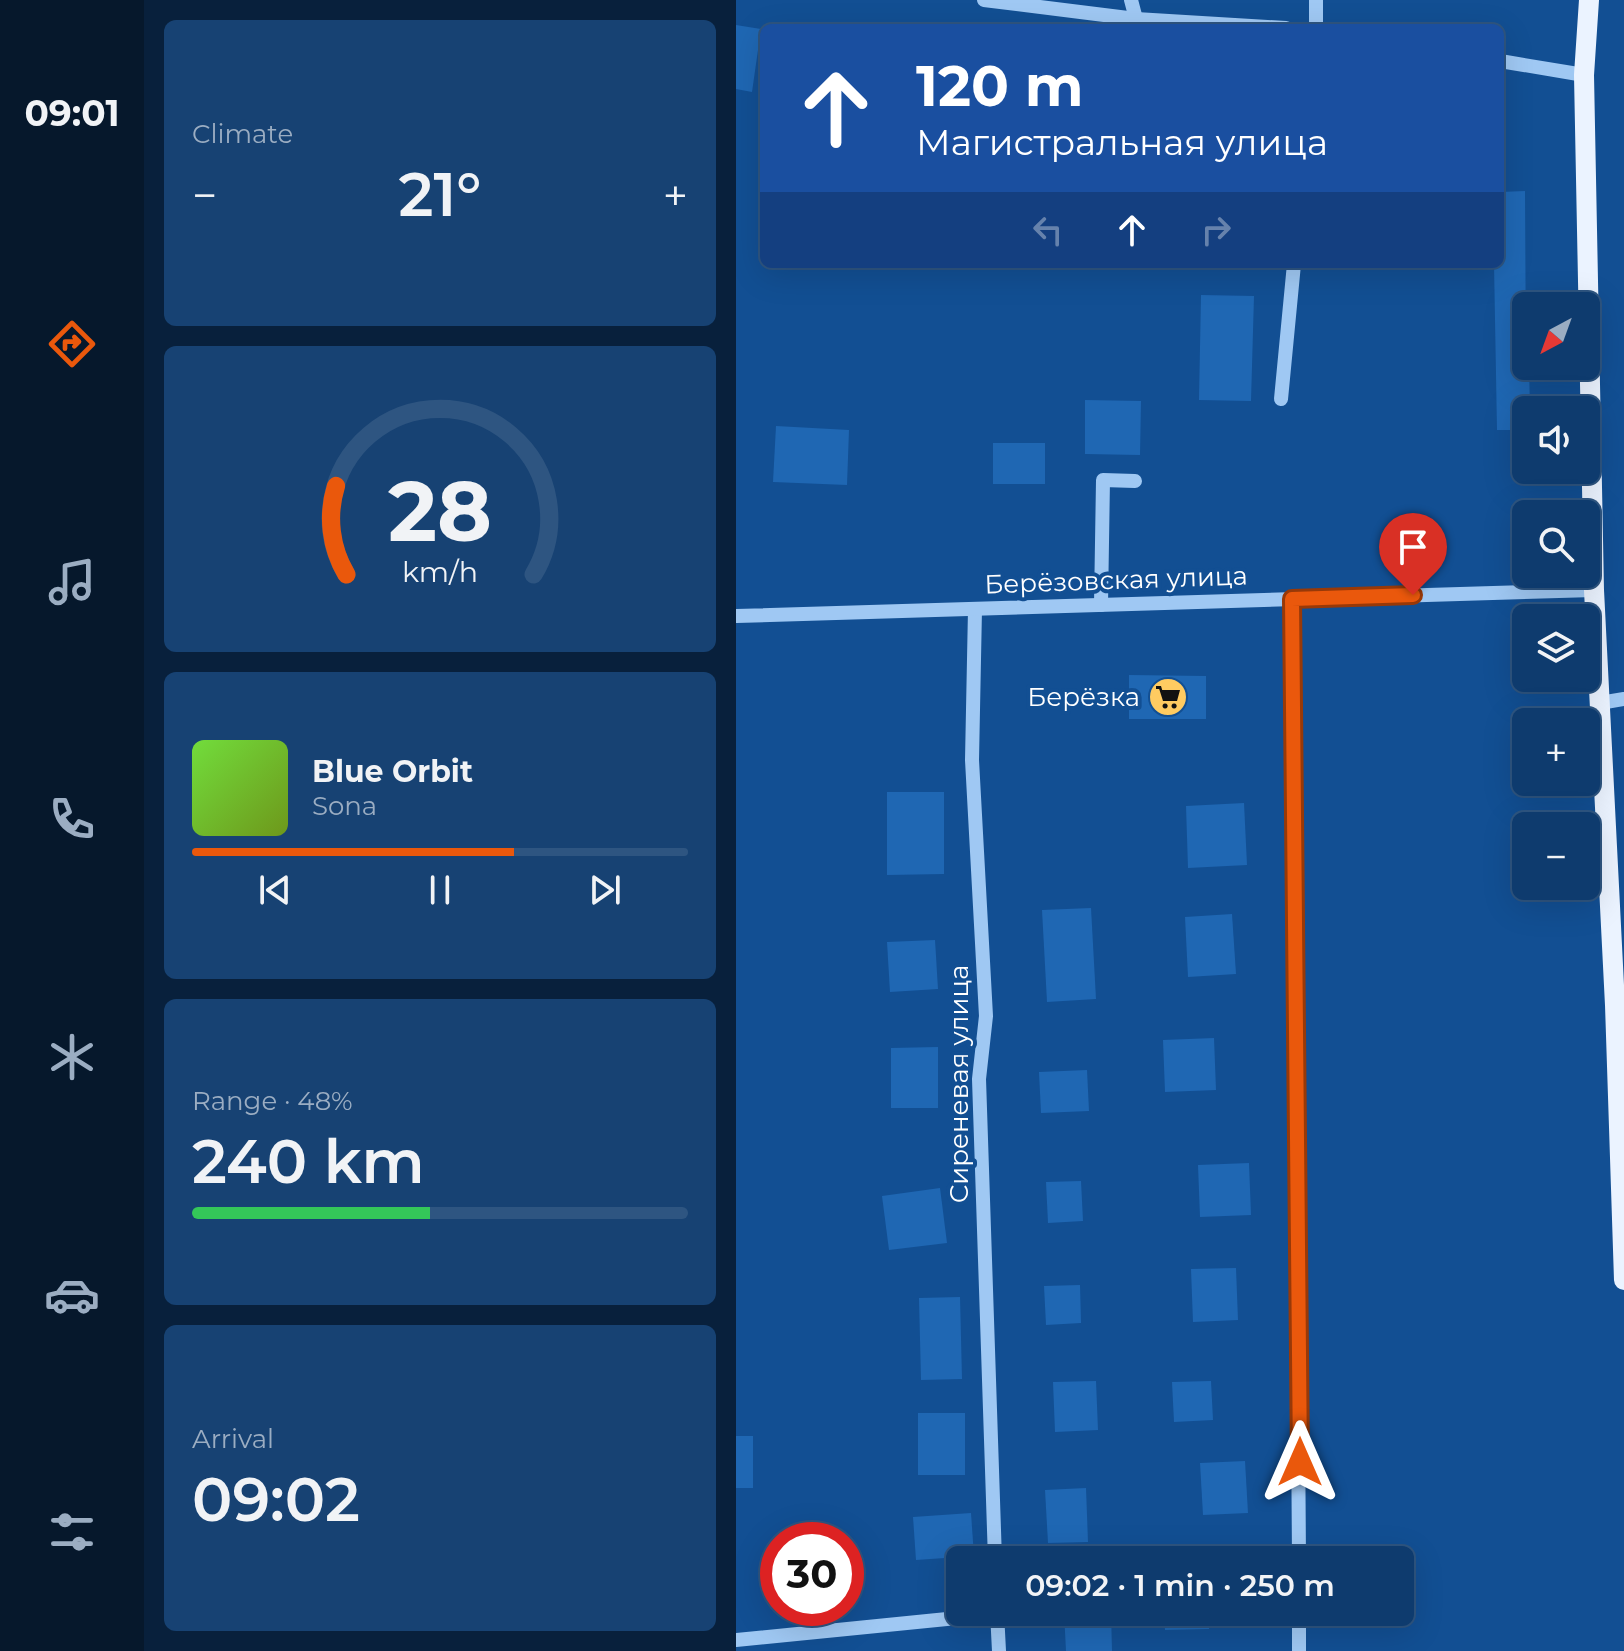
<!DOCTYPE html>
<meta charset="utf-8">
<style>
:root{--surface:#0e3b6e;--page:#174273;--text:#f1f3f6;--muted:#9badc2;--line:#2e5581;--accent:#ea580c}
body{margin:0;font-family:Montserrat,sans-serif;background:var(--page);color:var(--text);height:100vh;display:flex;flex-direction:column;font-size:30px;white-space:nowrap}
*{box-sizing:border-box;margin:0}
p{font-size:26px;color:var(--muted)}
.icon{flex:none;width:44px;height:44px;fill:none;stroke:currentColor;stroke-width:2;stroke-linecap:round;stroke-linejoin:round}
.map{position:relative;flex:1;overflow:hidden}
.details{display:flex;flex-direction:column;gap:20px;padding:20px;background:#08203c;width:592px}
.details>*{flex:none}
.top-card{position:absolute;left:24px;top:24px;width:744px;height:244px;border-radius:12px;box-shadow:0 8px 32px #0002,0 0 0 2px var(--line);background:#1a4fa0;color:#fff;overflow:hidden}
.needle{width:52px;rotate:221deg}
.tools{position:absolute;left:776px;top:292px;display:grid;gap:16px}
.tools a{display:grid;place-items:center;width:88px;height:88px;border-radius:12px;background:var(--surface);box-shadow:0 8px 32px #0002,0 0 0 2px var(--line);font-size:40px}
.speed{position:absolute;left:24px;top:1522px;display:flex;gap:16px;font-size:40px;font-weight:700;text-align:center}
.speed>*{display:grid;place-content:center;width:104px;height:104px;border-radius:50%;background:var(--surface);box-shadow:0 8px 32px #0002,0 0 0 2px var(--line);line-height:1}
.speed .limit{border:12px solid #d22;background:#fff;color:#111}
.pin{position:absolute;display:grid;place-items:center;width:68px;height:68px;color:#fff;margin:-82px -34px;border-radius:50% 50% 50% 0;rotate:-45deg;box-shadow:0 0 8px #0007}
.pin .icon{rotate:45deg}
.me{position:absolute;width:88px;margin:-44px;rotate:0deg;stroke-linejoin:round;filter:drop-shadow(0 0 6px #0008)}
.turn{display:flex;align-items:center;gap:28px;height:168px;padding:0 24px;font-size:36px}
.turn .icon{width:104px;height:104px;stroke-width:2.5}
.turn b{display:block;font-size:56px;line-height:68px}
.lanes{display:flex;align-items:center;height:76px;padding:0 24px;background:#0003;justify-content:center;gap:40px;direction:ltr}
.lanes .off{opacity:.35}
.big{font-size:60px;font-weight:600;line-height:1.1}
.details .widget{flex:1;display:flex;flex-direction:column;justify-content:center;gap:12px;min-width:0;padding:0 28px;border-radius:12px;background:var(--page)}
.details .dial{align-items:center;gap:0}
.dial svg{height:208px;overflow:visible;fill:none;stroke:var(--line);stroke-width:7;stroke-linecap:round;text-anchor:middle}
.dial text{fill:var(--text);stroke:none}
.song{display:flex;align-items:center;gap:24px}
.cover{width:96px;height:96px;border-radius:12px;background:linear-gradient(135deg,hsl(100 70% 55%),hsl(80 70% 35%))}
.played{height:8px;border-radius:4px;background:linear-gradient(90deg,var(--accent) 65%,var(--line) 65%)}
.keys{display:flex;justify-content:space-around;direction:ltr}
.heat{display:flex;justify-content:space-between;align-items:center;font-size:44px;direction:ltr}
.charge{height:12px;border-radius:6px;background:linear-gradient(90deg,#34c759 48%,var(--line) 0)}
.trip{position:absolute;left:210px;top:1546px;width:468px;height:80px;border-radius:12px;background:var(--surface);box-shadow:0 8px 32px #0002,0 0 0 2px var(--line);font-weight:600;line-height:80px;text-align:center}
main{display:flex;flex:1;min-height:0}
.menu{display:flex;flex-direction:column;width:144px;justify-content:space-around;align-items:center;background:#06182c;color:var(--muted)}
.menu .icon{width:56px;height:56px}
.menu .selected{color:var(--accent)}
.menu b{font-size:36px;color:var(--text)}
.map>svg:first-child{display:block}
</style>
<main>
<nav class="menu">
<b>09:01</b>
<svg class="icon selected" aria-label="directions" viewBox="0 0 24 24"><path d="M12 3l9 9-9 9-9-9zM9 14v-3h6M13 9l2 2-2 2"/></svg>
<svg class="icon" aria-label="music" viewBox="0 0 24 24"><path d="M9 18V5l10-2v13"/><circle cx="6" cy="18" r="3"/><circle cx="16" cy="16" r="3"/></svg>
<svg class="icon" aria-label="phone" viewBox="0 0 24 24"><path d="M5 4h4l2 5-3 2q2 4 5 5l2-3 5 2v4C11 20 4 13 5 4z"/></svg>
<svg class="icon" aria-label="climate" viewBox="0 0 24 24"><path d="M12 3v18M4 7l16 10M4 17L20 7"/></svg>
<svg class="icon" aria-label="car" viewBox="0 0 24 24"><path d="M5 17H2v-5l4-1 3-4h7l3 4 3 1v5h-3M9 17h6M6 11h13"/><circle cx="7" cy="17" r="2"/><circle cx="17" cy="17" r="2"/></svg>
<svg class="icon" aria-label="filters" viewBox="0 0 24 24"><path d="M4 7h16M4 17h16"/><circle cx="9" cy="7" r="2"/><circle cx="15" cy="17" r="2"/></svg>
</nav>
<section class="details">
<div class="widget"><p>Climate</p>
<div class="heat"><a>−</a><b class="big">21°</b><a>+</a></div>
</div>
<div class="widget dial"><svg viewBox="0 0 100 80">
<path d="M14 69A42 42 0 1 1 86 69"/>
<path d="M14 69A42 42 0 0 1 10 35" stroke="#ea580c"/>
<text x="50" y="56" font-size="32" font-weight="700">28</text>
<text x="50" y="72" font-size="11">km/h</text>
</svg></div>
<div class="widget">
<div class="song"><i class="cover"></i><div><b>Blue Orbit</b><p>Sona</p></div></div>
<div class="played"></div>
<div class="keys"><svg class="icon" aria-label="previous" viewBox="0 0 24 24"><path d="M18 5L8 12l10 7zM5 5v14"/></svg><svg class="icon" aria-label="pause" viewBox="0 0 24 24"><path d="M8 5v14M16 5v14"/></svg><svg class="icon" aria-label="next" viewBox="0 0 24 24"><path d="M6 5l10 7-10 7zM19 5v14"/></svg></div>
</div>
<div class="widget"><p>Range · 48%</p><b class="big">240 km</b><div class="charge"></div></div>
<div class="widget"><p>Arrival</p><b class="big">09:02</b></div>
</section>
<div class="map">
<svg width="888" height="1651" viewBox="0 0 888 1651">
<rect width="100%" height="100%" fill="#124f93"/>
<!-- building -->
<g fill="#1f67b3">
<polygon points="0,25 25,29 16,92 0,89"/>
<polygon points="789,191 790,366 793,366 794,410 790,410 790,430 761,430 758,264 764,264 764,192"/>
<polygon points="465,295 518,296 515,401 463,400"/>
<polygon points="349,400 405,401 404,455 349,454"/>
<polygon points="40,426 113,430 111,485 37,482"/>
<rect x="257" y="443" width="52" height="41"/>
<polygon points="393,675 470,676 470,719 393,719"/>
<polygon points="151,792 208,792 208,874 151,875"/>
<polygon points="508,803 511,865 452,868 450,806"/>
<polygon points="355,908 360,999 311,1002 306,910"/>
<polygon points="496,914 500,974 452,977 449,917"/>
<polygon points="199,940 202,989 154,992 151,942"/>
<polygon points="478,1038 480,1090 429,1092 427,1040"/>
<polygon points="202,1047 202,1108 155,1108 155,1048"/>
<polygon points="351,1070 353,1111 305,1113 303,1072"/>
<polygon points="513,1163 515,1215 464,1217 462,1165"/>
<polygon points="345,1181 347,1221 312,1223 310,1182"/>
<polygon points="204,1188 211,1243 153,1250 146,1196"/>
<polygon points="500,1268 502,1320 457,1322 455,1269"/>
<polygon points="344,1285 345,1323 310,1325 308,1286"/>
<polygon points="224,1297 226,1379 185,1380 183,1298"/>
<polygon points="360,1381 362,1430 319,1432 317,1382"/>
<polygon points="475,1381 477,1420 438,1422 436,1382"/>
<rect x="182" y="1413" width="47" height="62"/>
<rect x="0" y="1436" width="17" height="52"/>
<polygon points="509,1461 512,1513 467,1515 464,1463"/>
<polygon points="350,1488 352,1542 312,1543 309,1490"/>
<polygon points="235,1513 238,1556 180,1560 177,1517"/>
<polygon points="470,1545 471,1560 426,1560 425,1547"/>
<polygon points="328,1612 375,1612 376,1651 330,1651"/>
<polygon points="428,1612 473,1612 473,1629 429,1630"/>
</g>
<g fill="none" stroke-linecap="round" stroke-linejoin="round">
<!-- minor -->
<g stroke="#9fc8f3" stroke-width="14">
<polyline points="248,0 400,19 550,28"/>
<polyline points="395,0 400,19"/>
<polyline points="580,28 580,0"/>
<polyline points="764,61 848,75"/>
<polyline points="545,399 558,264"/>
<polyline points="556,599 563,1560"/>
<polyline points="365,605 367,480 399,481"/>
<polyline points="239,609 236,760 250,1016 243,1079 259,1560"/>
<polyline points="0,616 858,590"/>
<polyline points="864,703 888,699"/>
<polyline points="261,1612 263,1651"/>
<polyline points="0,1640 261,1614"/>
<polyline points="563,1651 563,1612"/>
</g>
<!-- major -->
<polyline stroke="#ebf3ff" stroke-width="20" points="853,0 848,75 858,590 879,1005 888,1280"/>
</g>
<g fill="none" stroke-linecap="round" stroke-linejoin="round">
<!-- route casing -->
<g stroke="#983908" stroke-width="20">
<polyline id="route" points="564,1462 556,599 677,595"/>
</g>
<!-- route -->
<use href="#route" stroke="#ea580c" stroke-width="14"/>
</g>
<!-- icons -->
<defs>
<g id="supermarket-disc" transform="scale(2)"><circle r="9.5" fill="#ffcb61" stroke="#124f93"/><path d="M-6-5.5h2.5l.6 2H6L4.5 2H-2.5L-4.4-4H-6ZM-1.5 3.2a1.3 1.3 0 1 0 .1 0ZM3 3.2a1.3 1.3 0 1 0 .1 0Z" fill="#111"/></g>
</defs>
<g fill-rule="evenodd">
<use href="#supermarket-disc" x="432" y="697"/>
</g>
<g text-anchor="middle" stroke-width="8" stroke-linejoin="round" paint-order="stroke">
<!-- street labels -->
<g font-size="26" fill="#fff" stroke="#124f93">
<text transform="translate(380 580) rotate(-2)" y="9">Берёзовская улица</text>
<text transform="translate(223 1084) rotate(-90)" y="9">Сиреневая улица</text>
</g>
<!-- poi labels -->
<g font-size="26" fill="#fff" stroke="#124f93" text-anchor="end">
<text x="404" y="706">Берёзка</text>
</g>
</g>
</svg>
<div class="tools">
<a><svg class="needle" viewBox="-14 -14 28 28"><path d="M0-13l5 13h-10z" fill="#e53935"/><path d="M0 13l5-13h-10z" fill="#9badc2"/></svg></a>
<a><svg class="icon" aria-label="sound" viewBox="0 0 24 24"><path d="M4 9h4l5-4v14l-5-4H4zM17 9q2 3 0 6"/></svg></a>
<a><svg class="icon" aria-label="search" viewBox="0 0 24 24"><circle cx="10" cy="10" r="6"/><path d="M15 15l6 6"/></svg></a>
<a><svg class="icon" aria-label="layers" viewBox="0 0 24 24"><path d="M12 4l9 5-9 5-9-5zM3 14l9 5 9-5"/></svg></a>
<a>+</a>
<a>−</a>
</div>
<div class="speed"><div class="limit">30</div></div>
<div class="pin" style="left:677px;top:595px;background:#d93025"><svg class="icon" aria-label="arrive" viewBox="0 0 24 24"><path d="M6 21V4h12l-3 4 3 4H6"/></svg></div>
<svg class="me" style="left:564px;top:1462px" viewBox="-20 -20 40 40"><path d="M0-17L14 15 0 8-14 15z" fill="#ea580c" stroke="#fff" stroke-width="4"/></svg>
<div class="trip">09:02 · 1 min · 250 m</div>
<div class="top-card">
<div class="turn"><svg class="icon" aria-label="ahead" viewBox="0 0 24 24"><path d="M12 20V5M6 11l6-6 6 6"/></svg><div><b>120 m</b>Магистральная улица</div></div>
<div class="lanes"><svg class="icon off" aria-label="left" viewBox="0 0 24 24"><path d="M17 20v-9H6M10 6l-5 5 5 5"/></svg><svg class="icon" aria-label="ahead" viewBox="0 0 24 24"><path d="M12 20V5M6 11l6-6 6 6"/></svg><svg class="icon off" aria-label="right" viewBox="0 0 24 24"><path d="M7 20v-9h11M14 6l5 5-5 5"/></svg></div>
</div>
</div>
</main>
